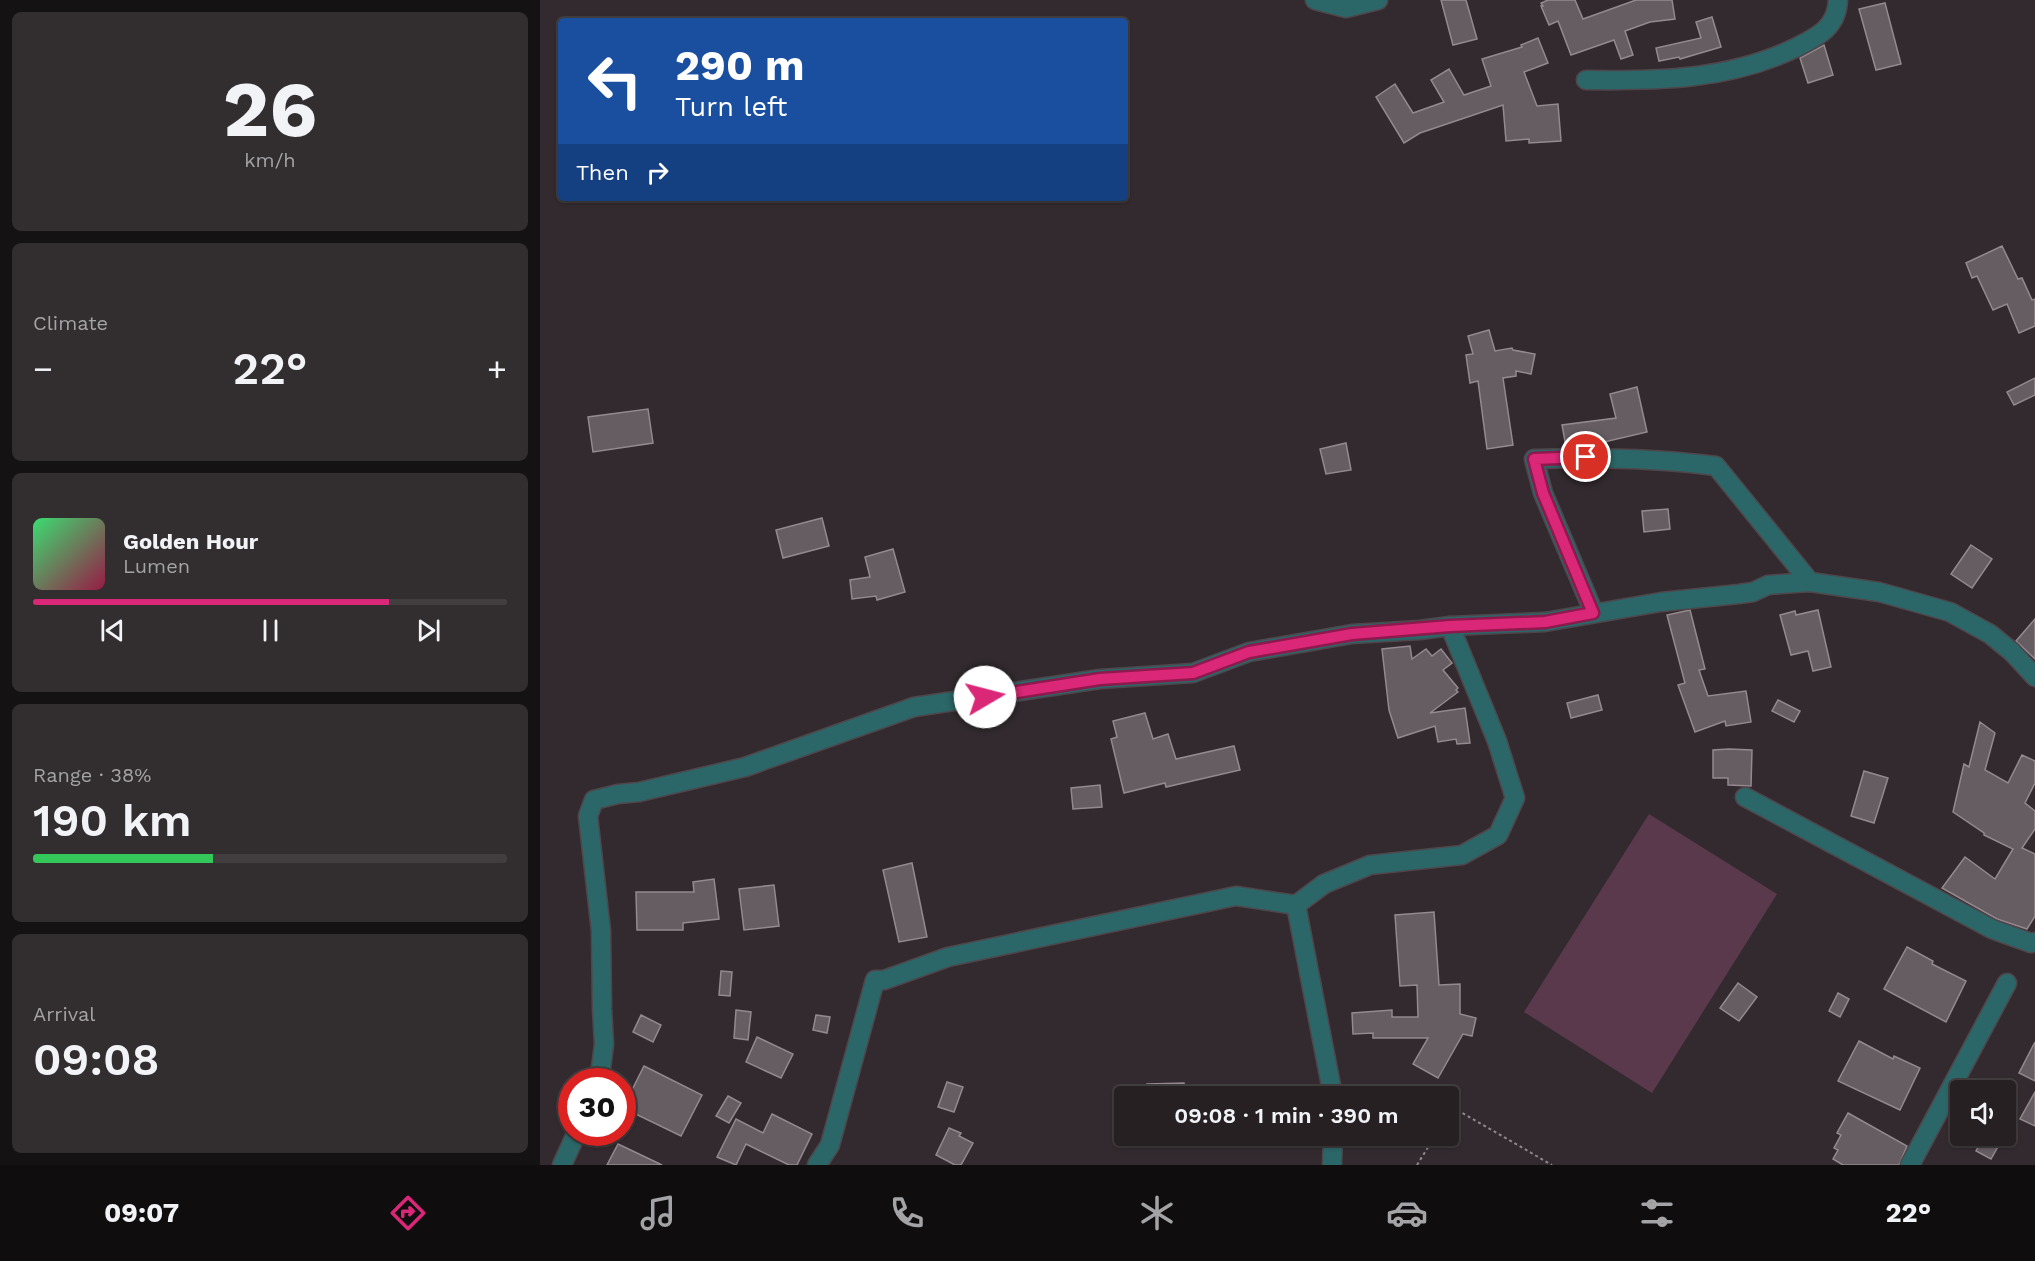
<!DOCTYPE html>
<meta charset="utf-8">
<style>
:root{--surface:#262022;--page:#322d2f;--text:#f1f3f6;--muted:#a4a3a5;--line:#423e40;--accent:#db2777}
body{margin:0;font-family:"Work Sans",sans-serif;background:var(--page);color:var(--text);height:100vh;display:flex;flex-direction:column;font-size:22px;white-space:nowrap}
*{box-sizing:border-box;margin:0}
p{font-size:20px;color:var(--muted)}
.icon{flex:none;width:33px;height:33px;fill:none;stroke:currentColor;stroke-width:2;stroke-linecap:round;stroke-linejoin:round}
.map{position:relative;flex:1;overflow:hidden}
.side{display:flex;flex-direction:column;gap:12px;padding:12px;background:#151213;width:540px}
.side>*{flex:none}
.guide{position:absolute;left:18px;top:18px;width:570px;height:183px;border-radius:6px;box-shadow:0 2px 4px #0004,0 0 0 2px var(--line);background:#1a4fa0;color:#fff;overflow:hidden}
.buttons{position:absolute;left:1410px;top:1080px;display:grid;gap:12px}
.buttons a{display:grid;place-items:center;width:66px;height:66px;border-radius:6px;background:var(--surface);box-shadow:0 2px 4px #0004,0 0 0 2px var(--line);font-size:30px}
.speed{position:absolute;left:18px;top:1068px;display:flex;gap:12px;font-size:30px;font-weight:700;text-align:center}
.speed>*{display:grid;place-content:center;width:78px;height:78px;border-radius:50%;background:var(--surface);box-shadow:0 2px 4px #0004,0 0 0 2px var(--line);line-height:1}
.speed .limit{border:9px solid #d22;background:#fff;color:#111}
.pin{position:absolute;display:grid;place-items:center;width:51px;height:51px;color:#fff;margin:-26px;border:3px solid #fff;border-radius:50%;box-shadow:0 2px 6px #0007}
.me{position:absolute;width:66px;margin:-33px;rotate:82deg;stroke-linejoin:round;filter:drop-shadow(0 0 4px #0008)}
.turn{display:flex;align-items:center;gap:21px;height:126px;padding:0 18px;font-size:27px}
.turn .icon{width:78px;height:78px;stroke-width:2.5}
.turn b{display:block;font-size:42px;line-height:51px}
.then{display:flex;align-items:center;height:57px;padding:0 18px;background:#0003;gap:12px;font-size:22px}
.big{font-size:45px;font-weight:600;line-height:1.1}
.side .card{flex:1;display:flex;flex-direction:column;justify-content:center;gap:9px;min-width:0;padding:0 21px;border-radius:9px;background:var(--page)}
.side .dial{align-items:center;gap:0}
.dial b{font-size:78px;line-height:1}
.song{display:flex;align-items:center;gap:18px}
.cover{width:72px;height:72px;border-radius:9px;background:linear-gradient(135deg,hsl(140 70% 55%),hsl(340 70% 35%))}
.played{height:6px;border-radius:3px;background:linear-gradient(90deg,var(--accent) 75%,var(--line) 75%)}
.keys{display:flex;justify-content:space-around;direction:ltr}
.heat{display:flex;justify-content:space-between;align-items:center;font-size:33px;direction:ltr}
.charge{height:9px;border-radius:4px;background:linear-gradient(90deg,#34c759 38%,var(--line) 0)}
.trip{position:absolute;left:574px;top:1086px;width:345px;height:60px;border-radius:6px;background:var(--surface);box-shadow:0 2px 4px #0004,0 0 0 2px var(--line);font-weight:600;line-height:60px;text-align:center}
.tab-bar{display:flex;height:96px;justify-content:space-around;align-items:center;background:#0f0d0e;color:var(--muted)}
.tab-bar .icon{width:42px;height:42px}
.tab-bar .on{color:var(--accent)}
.tab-bar b{font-size:27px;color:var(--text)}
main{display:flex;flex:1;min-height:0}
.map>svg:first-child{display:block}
</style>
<main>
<section class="side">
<div class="card dial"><b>26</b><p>km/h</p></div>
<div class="card"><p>Climate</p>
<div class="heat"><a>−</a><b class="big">22°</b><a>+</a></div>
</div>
<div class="card">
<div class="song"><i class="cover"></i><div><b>Golden Hour</b><p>Lumen</p></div></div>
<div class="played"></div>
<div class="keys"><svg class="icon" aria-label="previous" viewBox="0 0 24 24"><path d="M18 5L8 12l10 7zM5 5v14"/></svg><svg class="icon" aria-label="pause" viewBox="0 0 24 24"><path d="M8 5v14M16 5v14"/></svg><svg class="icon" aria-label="next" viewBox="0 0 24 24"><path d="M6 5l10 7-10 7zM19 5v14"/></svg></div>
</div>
<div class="card"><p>Range · 38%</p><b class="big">190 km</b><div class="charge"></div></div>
<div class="card"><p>Arrival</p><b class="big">09:08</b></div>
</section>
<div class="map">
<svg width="1495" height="1165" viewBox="0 0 1495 1165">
<rect width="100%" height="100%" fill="#322a2e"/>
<!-- green -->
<polygon fill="#5a394d" points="1109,814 1237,894 1112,1093 984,1012"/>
<!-- building -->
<g fill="#655d62" stroke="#93898e" stroke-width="1.5">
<polygon points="901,0 926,0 937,39 913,45"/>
<polygon points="1008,0 1035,0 1043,19 1096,0 1132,0 1135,19 1110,22 1085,31 1093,55 1081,59 1074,40 1031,55 1018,21 1009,25 1001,6 1003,6 1001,3"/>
<polygon points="1345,3 1361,64 1336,70 1319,9"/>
<polygon points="1172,17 1181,47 1140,59 1139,57 1119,61 1116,48 1161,38 1156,22"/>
<polygon points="998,38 1008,63 984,72 997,106 1018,104 1021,141 989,143 989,139 966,141 963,105 880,133 864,143 836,97 855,84 873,113 904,102 891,80 909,69 924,95 951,86 942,59 982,47 981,45"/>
<polygon points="1284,45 1293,75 1268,83 1260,58"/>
<polygon points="1462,246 1478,279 1482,278 1492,300 1495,299 1495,326 1479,333 1467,304 1453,310 1437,276 1432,278 1426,263"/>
<polygon points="949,330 955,351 972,348 973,350 995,354 991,374 976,371 976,376 963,378 973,445 947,449 938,381 930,383 926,355 933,354 928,336"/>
<polygon points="1495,378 1495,395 1474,405 1467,392"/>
<polygon points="1097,387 1107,432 1064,442 1026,447 1022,425 1076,418 1070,394"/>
<polygon points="108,409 113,443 53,452 48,417"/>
<polygon points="806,443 811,470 786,474 780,449"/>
<polygon points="1128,509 1130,529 1104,532 1102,511"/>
<polygon points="282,518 289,546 243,558 236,530"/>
<polygon points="1431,545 1452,559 1432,588 1411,574"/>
<polygon points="353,549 365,592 337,600 336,596 312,599 310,580 330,577 325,557"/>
<polygon points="1150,610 1165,669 1159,670 1168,696 1206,691 1211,722 1186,726 1185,721 1155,732 1138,685 1145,683 1127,615"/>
<polygon points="1278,610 1291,667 1273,671 1268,651 1251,655 1240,615 1255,611 1256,615"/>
<polygon points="1495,619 1495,659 1476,641"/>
<polygon points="870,646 872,659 886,649 892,656 901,649 912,663 903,670 918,688 916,690 918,692 890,713 925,708 930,743 917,744 916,739 898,742 895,726 858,738 849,710 842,649"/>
<polygon points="1058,695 1062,710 1031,718 1027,703"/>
<polygon points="1238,700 1260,711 1254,722 1232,711"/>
<polygon points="605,713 613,739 628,734 636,759 694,746 700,770 626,787 625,783 584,793 571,739 577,737 573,721"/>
<polygon points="1440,722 1455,733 1445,770 1468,783 1482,755 1495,761 1495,783 1485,803 1495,811 1495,829 1482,848 1495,854 1495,916 1487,929 1457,919 1402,888 1425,857 1455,879 1473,849 1444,835 1444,833 1413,812 1424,764 1429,767"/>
<polygon points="1189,749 1212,750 1211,786 1188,785 1188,778 1173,778 1173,750"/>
<polygon points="1324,771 1348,778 1334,823 1311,816"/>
<polygon points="560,785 562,807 533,809 531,788"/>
<polygon points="372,863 387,937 359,942 343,870"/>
<polygon points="174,879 179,919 143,923 143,930 97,930 96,892 154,892 153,882"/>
<polygon points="234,885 239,926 204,930 199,889"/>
<polygon points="894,912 899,985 920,984 920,1014 936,1018 932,1036 923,1034 898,1078 873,1064 888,1038 833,1038 833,1033 813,1034 812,1013 852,1010 852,1017 878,1017 877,985 860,986 855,915"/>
<polygon points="1367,947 1393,961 1392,964 1426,981 1406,1022 1344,989"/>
<polygon points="181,971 192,972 190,996 179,995"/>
<polygon points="1198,983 1217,997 1199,1021 1180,1008"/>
<polygon points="1298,993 1309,999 1300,1017 1289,1011"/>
<polygon points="196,1010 211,1012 208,1040 194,1038"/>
<polygon points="101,1015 121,1025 113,1042 93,1032"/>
<polygon points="276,1015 290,1017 287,1033 273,1030"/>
<polygon points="217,1037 253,1054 241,1078 206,1062"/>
<polygon points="1319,1041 1353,1059 1354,1056 1380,1068 1360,1110 1298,1081"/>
<polygon points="1495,1042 1495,1081 1479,1073"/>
<polygon points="104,1066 162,1095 141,1136 83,1108"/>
<polygon points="407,1082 423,1087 414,1112 398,1107"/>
<polygon points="644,1083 644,1096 608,1096 607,1084"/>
<polygon points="1495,1092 1495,1126 1480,1119"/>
<polygon points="188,1096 201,1103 189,1123 176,1116"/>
<polygon points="1308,1113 1367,1146 1359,1165 1303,1165 1293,1159 1298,1150 1294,1148 1301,1135 1297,1133"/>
<polygon points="232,1114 272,1134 257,1165 249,1165 206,1144 196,1165 177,1157 196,1119 223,1133"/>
<polygon points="409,1128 421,1133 419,1136 433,1143 421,1165 415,1165 396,1155"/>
<polygon points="1444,1136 1464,1136 1451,1159 1436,1151"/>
<polygon points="78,1144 122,1165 67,1165"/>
</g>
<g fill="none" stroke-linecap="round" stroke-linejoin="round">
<!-- minor casing -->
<g stroke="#4e464a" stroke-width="21">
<g id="minor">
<polyline points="775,0 806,8 838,0"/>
<path d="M1046,80C1118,81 1189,80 1255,48C1277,37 1297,28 1298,0"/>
<path d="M1054,613L1003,493L994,459C1055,457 1116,458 1176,466L1270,582"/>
<polyline points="1205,797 1452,929 1491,943 1495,942"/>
<polyline points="57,1082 61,1068 64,1044 62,1009 61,931 48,816 54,800 78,794 99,792 205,767 374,707 560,679 653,673 709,652 812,634 880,630 910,626 1005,622 1121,602 1199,594 1213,592 1228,585 1270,582 1339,592 1410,612 1450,634 1472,652 1495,677"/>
<polyline points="793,1096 756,905 784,884 830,865 922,855 958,835 975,798 957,741 910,626"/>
<polyline points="22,1165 37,1132"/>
<polyline points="277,1165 290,1145 335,980 344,980 408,957 696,896 756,905"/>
<polyline points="792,1165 793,1136"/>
<polyline points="1370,1165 1467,983"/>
</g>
</g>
<!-- path -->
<g stroke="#8f888c" stroke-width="2" stroke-dasharray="3 3" stroke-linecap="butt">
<polyline points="909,1112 912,1107 1012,1165"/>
<polyline points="877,1165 895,1136"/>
</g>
<!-- minor -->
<use href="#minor" stroke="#2b6768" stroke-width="18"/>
</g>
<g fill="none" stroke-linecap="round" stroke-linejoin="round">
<!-- route casing -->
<g stroke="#8e194d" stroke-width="15">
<polyline id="route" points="445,697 560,679 653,673 709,652 812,634 910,626 1005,622 1053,613 1003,493 994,459 1046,457"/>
</g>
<!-- route -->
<use href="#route" stroke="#db2777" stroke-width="10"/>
</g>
</svg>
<div class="buttons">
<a><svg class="icon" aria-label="sound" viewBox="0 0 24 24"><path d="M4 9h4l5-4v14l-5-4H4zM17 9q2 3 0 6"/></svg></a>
</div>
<div class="speed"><div class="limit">30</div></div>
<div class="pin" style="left:1046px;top:457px;background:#d93025"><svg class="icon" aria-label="arrive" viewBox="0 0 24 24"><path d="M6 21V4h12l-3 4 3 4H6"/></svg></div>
<svg class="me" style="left:445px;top:697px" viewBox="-20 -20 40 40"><circle r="19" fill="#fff"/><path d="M0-13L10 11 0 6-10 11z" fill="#db2777"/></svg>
<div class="trip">09:08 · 1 min · 390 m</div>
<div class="guide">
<div class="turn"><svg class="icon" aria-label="left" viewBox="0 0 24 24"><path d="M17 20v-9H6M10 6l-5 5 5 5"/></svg><div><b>290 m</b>Turn left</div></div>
<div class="then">Then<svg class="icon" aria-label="right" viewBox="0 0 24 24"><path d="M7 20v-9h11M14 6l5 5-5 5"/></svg></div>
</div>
</div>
</main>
<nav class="tab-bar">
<b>09:07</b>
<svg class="icon on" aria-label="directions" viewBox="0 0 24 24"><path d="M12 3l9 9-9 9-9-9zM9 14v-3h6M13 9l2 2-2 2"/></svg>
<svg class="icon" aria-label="music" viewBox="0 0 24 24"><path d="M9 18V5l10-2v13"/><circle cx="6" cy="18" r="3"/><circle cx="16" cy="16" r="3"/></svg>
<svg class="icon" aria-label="phone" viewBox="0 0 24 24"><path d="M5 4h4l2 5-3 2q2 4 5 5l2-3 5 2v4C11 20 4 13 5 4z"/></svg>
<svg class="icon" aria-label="climate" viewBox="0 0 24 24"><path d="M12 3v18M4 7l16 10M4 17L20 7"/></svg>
<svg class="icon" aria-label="car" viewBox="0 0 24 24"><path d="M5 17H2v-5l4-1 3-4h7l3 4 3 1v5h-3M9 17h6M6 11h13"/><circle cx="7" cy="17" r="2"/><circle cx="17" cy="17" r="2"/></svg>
<svg class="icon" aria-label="filters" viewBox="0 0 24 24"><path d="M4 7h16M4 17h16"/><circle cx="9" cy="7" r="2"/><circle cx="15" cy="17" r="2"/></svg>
<b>22°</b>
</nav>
